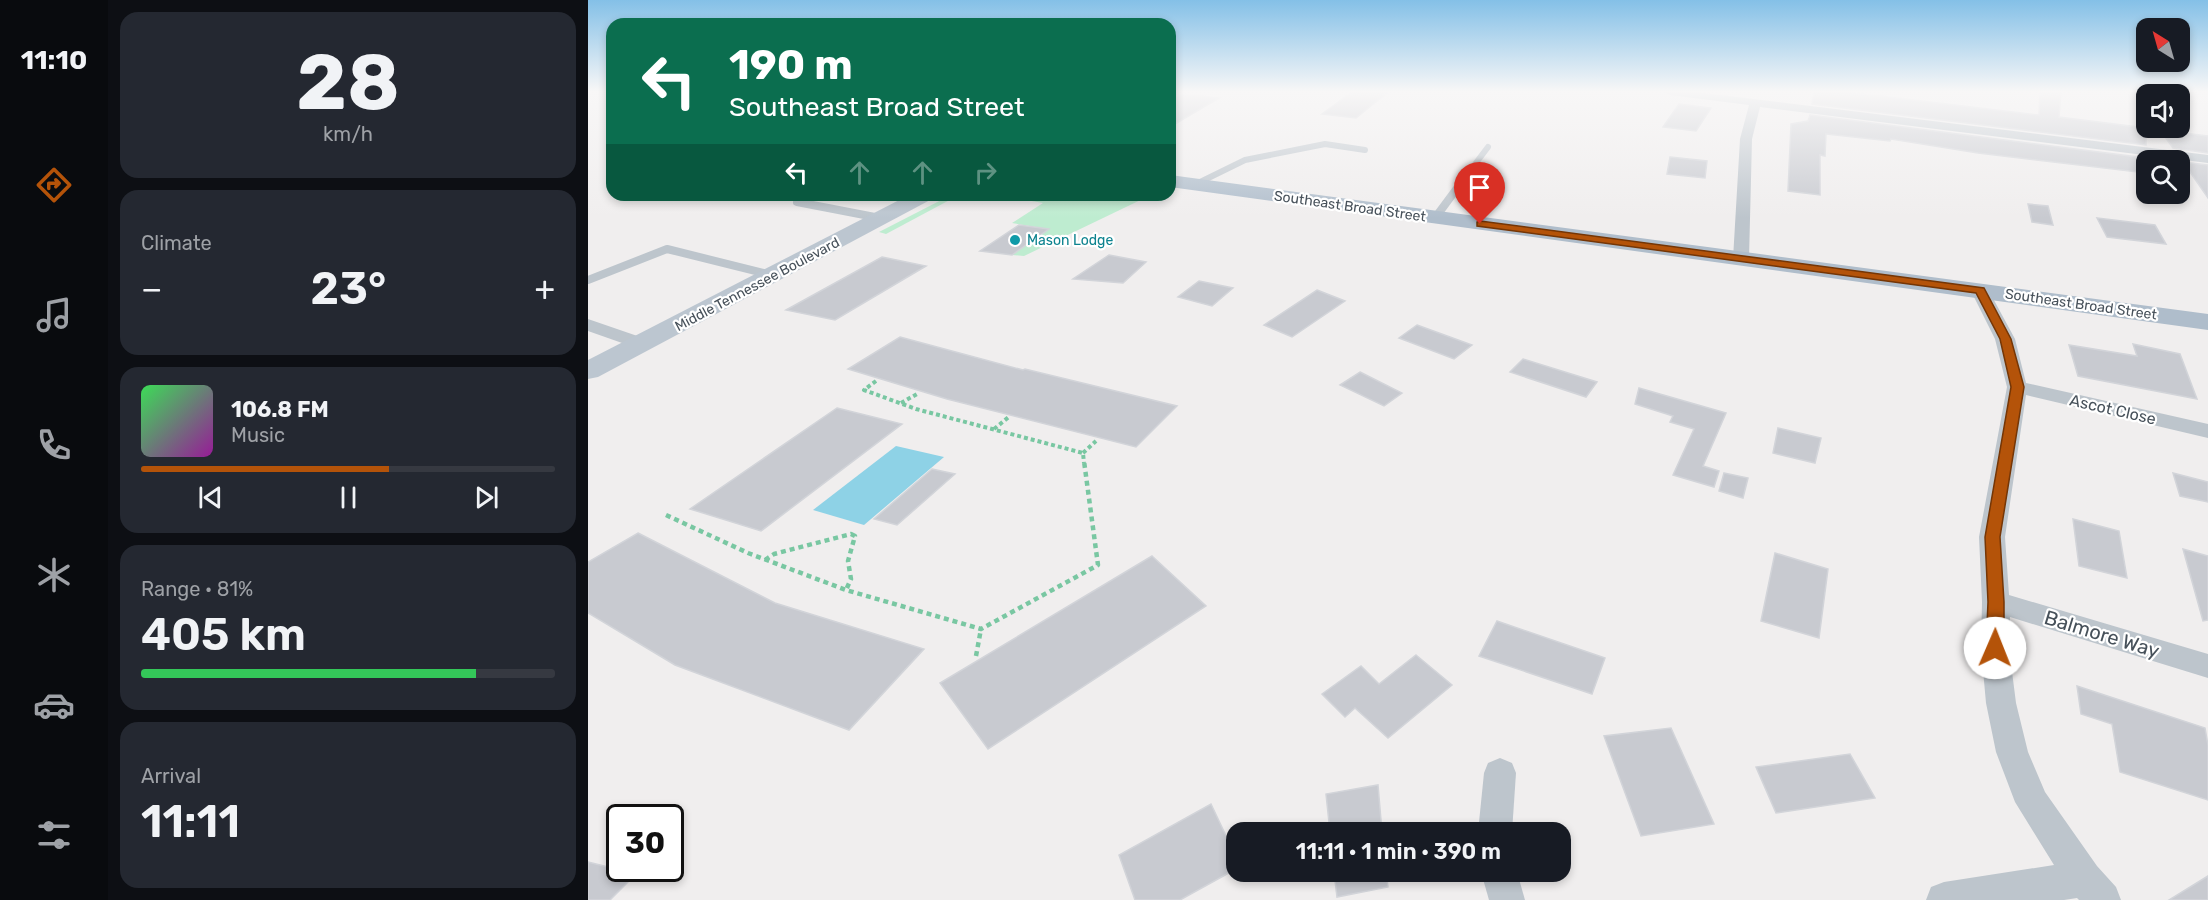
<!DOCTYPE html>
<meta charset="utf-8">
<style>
:root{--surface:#171b24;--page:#242831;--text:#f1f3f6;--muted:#9ea1a6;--line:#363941;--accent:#b45309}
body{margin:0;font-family:Rubik,sans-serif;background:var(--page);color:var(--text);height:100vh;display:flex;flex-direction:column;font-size:22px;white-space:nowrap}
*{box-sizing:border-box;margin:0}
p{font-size:20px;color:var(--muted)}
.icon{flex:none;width:33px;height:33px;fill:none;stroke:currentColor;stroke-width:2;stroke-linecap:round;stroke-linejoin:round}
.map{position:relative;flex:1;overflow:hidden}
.details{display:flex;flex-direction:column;gap:12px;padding:12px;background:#0d0f14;width:480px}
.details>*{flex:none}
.guide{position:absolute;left:18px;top:18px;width:570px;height:183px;border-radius:18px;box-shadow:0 3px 9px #0003;background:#0b6e4f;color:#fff;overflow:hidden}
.needle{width:39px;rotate:323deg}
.fabs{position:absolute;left:1548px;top:18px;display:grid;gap:12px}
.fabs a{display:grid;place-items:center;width:54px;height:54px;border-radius:12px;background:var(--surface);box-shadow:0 3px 9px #0003;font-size:30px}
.speed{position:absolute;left:18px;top:804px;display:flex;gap:12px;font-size:30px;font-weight:700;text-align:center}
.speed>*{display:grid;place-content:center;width:78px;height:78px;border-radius:50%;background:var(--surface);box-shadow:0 3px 9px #0003;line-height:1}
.speed .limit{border:3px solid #111;border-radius:9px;background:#fff;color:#111}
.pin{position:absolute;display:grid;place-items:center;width:51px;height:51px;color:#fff;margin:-62px -26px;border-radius:50% 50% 50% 0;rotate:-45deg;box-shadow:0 0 6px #0007}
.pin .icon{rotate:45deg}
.me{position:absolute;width:66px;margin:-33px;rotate:1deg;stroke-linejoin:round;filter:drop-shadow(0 0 4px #0008)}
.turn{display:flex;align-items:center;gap:21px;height:126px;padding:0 24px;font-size:27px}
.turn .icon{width:78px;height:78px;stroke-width:2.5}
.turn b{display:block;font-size:42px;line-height:51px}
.lanes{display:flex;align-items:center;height:57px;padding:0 24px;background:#0003;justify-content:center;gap:30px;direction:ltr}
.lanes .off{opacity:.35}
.big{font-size:45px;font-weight:600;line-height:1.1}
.details .card{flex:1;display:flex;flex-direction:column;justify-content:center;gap:9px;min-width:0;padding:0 21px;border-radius:18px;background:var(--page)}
.details .dial{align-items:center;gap:0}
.dial b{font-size:78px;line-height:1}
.song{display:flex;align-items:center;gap:18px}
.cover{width:72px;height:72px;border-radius:9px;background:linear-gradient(135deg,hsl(130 70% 55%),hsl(300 70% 35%))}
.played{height:6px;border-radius:3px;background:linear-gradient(90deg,var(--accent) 60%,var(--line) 60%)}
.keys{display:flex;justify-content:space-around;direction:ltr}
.heat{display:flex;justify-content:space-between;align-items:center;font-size:33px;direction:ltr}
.charge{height:9px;border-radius:4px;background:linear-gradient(90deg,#34c759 81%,var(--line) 0)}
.trip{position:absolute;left:638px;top:822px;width:345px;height:60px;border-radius:18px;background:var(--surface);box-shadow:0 3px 9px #0003;font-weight:600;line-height:60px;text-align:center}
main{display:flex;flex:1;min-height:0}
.tabs{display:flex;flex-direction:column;width:108px;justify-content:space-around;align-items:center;background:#090b0e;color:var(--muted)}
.tabs .icon{width:42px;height:42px}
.tabs .active{color:var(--accent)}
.tabs b{font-size:27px;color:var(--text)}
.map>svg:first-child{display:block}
</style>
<main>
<nav class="tabs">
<b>11:10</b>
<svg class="icon active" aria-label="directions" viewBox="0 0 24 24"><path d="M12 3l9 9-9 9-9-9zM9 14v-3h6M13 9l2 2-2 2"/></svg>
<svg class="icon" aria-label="music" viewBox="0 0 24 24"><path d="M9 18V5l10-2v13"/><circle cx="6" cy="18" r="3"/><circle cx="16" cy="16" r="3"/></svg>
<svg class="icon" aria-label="phone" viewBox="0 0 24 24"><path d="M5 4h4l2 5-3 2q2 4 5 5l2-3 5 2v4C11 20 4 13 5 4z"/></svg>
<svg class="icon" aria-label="climate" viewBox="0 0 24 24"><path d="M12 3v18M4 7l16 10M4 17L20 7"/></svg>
<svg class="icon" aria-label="car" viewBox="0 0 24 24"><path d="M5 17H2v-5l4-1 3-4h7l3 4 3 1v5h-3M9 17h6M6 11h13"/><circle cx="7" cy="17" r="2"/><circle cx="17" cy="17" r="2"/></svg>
<svg class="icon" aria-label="filters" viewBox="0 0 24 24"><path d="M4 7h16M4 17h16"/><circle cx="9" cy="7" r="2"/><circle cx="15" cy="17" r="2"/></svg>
</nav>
<section class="details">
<div class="card dial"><b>28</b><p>km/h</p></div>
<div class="card"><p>Climate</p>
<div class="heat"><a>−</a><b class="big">23°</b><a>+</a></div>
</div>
<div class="card">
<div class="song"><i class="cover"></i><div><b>106.8 FM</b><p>Music</p></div></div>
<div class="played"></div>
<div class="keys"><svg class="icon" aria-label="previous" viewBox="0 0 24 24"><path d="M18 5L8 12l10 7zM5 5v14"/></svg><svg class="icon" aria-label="pause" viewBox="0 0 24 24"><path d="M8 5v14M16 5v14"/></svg><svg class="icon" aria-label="next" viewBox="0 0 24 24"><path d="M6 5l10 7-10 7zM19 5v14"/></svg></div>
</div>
<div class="card"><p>Range · 81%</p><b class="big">405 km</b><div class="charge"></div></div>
<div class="card"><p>Arrival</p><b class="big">11:11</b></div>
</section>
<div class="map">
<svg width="1620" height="900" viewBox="0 0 1620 900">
<rect width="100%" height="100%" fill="#f0eeee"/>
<!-- green -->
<g fill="#beecd0">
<polygon points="363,195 371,195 298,234 291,232"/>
<polygon points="410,195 563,195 436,256 424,255 460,229 424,223 455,203"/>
</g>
<!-- water -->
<polygon fill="#8ed2e6" points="308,446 356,457 276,525 225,510"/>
<!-- building -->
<g fill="#c8cad0" stroke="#d2d4d9" stroke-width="1.5">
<polygon points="764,92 800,92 768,118 734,114"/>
<polygon points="1226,92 1259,92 1451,115 1452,92 1473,92 1471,117 1558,128 1558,145 1224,104"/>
<polygon points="595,94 631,98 582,127 582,101"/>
<polygon points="1091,104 1123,108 1108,131 1075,127"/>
<polygon points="1222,115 1558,158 1558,173 1390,153 1303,139 1302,141 1238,134 1237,156 1232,155 1232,195 1200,191 1203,124 1220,121"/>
<polygon points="1572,130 1620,136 1620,153 1585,148"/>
<polygon points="1082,157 1119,161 1117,178 1079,174"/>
<polygon points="1595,162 1620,165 1620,198"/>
<polygon points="1440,204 1460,206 1465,225 1444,222"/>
<polygon points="1509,218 1567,225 1578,244 1519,237"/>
<polygon points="431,225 461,229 424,255 392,251"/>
<polygon points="521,255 558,262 535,283 485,279"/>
<polygon points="294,257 338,266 247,320 198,310"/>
<polygon points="611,281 645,288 624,306 590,297"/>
<polygon points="729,290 757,301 704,337 676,325"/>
<polygon points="829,325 884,345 866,359 811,338"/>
<polygon points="312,337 435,370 437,369 589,406 548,447 359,399 260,369"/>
<polygon points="1545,344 1592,354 1609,399 1490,376 1481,345 1549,356"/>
<polygon points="935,359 1009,382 998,397 922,372"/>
<polygon points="772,372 814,393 796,406 752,385"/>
<polygon points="1051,388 1138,413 1115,466 1131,471 1126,487 1085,475 1106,429 1082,422 1085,416 1047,404"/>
<polygon points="249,408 314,424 173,531 102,509"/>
<polygon points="1190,428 1233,438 1227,463 1185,453"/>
<polygon points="344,469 367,474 309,525 286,519"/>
<polygon points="1136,473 1160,478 1155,498 1131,491"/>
<polygon points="1585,473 1620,482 1620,502 1592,496"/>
<polygon points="1485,519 1531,531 1539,578 1491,566"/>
<polygon points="50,533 187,603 336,649 261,730 87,665 0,613 0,562"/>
<polygon points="1595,549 1620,556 1620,620 1615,621"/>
<polygon points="1187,553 1240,569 1231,638 1173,621"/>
<polygon points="564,556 618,606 400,749 352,683"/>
<polygon points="909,621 1017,658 1004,694 891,656"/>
<polygon points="828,655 864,685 800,738 767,708 757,717 734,694 773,666 791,684"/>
<polygon points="1489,686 1617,728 1620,745 1620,800 1532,772 1524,724 1493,714"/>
<polygon points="1083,728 1126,824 1053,836 1016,736"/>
<polygon points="1262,754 1287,798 1188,813 1168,767"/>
<polygon points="790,785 794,832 742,832 738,794"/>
<polygon points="623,804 648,857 648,869 592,900 547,900 531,855"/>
<polygon points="0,862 48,874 22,900 0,900"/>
<polygon points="746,872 798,872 800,887 749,897"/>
<polygon points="1620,876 1620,900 1581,900"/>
</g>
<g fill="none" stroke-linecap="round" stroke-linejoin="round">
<!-- path-far1 -->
<g stroke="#79c7a2" stroke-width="4" stroke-dasharray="4 3" stroke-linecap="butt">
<polyline points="288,381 276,390 328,409 495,453 496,463"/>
<polyline points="313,403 329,394"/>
<polyline points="406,429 422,416"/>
<polyline points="495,453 508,441"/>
</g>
<!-- path -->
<g stroke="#79c7a2" stroke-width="4.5" stroke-dasharray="5 4" stroke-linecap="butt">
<polyline points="78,515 160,553 258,590 393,629 510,565 496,461"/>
<polyline points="177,560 186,554 263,534 267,536 260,561 263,579 258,590"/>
<polyline points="388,656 393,629"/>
</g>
<!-- service-far1 -->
<g stroke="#bdc5cc" stroke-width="6">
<polyline points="606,185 657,160 737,144 777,150"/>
<polyline points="869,188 900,147"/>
</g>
<!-- service -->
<g stroke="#bdc5cc" stroke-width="8">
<polyline points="209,202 292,218"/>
<polyline points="847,218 870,187"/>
<polyline points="0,280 79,249 184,275"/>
</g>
<!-- minor -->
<g fill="#bdc5cc" fill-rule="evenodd">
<polygon points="1076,92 1108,92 1620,155 1620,163 1172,107 1164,139 1161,259 1153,264 1145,259 1152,139 1161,105 1082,95"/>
<polygon points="1392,286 1398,287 1401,291 1427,339 1438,383 1620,424 1620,438 1438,395 1417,537 1421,595 1620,654 1620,678 1422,617 1421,648 1428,703 1440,752 1457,792 1509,866 1528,887 1533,900 1491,900 1489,898 1476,900 1338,900 1343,887 1356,882 1466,865 1427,802 1408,752 1398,703 1393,648 1394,602 1391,537 1419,387 1407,339 1383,291 1386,287"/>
<polygon points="0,319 61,340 64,344 61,348 54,350 0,331"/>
<polygon points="912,758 924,763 928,773 924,832 890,832 896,773 900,763"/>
<polygon points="893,872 929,872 937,900 901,900"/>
</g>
<!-- secondary -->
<polygon fill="#bcc6d0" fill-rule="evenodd" points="321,195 347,195 344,199 10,377 0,379 0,360"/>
<!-- primary -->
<polygon fill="#afbdcb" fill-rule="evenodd" points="582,175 1620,314 1620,330 582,187"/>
</g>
<!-- sky -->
<linearGradient id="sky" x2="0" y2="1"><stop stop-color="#84c0e7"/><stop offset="0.42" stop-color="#f8f7f7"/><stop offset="1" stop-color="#f8f7f7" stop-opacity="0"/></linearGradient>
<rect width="1620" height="218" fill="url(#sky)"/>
<!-- route -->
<polygon fill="#b45309" stroke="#753606" stroke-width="1.5" points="892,221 1396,288 1423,339 1436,387 1412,537 1416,602 1416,648 1413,653 1407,655 1401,653 1398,648 1400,602 1397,537 1423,387 1412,339 1388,293 889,226 889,222"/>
<!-- markers -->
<circle fill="#0f9aa8" stroke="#fff" stroke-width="2" cx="427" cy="240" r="6"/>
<g text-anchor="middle" stroke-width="4.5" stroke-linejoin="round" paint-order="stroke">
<!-- far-street labels -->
<g font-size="14" fill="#47515a" stroke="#fff">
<text transform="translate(762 206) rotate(8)" y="5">Southeast Broad Street</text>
<text transform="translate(169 284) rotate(-28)" y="5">Middle Tennessee Boulevard</text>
<text transform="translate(1493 304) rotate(8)" y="5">Southeast Broad Street</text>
</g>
<!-- far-culture labels -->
<g font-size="14" fill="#0d838f" stroke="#fff" text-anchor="start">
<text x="439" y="245">Mason Lodge</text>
</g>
<!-- street labels -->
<g font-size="16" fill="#47515a" stroke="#fff">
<text transform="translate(1525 409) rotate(13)" y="6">Ascot Close</text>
</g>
<!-- near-street labels -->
<g font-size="20" fill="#47515a" stroke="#fff">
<text transform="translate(1514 634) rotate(17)" y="7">Balmore Way</text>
</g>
</g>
</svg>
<div class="fabs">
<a><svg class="needle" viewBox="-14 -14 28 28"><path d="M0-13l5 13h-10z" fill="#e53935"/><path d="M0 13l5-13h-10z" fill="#9ea1a6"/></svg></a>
<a><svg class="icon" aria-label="sound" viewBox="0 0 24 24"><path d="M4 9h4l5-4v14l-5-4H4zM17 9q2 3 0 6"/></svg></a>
<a><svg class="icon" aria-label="search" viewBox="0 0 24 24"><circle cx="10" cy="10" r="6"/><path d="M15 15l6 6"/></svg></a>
</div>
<div class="speed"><div class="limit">30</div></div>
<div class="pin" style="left:892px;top:224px;background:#d93025"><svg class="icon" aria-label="arrive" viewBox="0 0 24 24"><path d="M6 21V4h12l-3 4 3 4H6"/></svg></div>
<svg class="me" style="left:1407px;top:648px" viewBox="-20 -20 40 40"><circle r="19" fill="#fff"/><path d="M0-13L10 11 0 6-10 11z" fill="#b45309"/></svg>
<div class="trip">11:11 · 1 min · 390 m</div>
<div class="guide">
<div class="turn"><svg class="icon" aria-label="left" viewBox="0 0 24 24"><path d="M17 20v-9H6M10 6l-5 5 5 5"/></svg><div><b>190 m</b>Southeast Broad Street</div></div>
<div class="lanes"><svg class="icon" aria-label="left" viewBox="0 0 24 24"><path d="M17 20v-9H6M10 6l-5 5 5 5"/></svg><svg class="icon off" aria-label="ahead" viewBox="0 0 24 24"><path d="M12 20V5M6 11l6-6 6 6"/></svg><svg class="icon off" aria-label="ahead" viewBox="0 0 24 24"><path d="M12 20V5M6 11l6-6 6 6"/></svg><svg class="icon off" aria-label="right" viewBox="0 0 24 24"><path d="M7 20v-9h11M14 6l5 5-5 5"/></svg></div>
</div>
</div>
</main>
